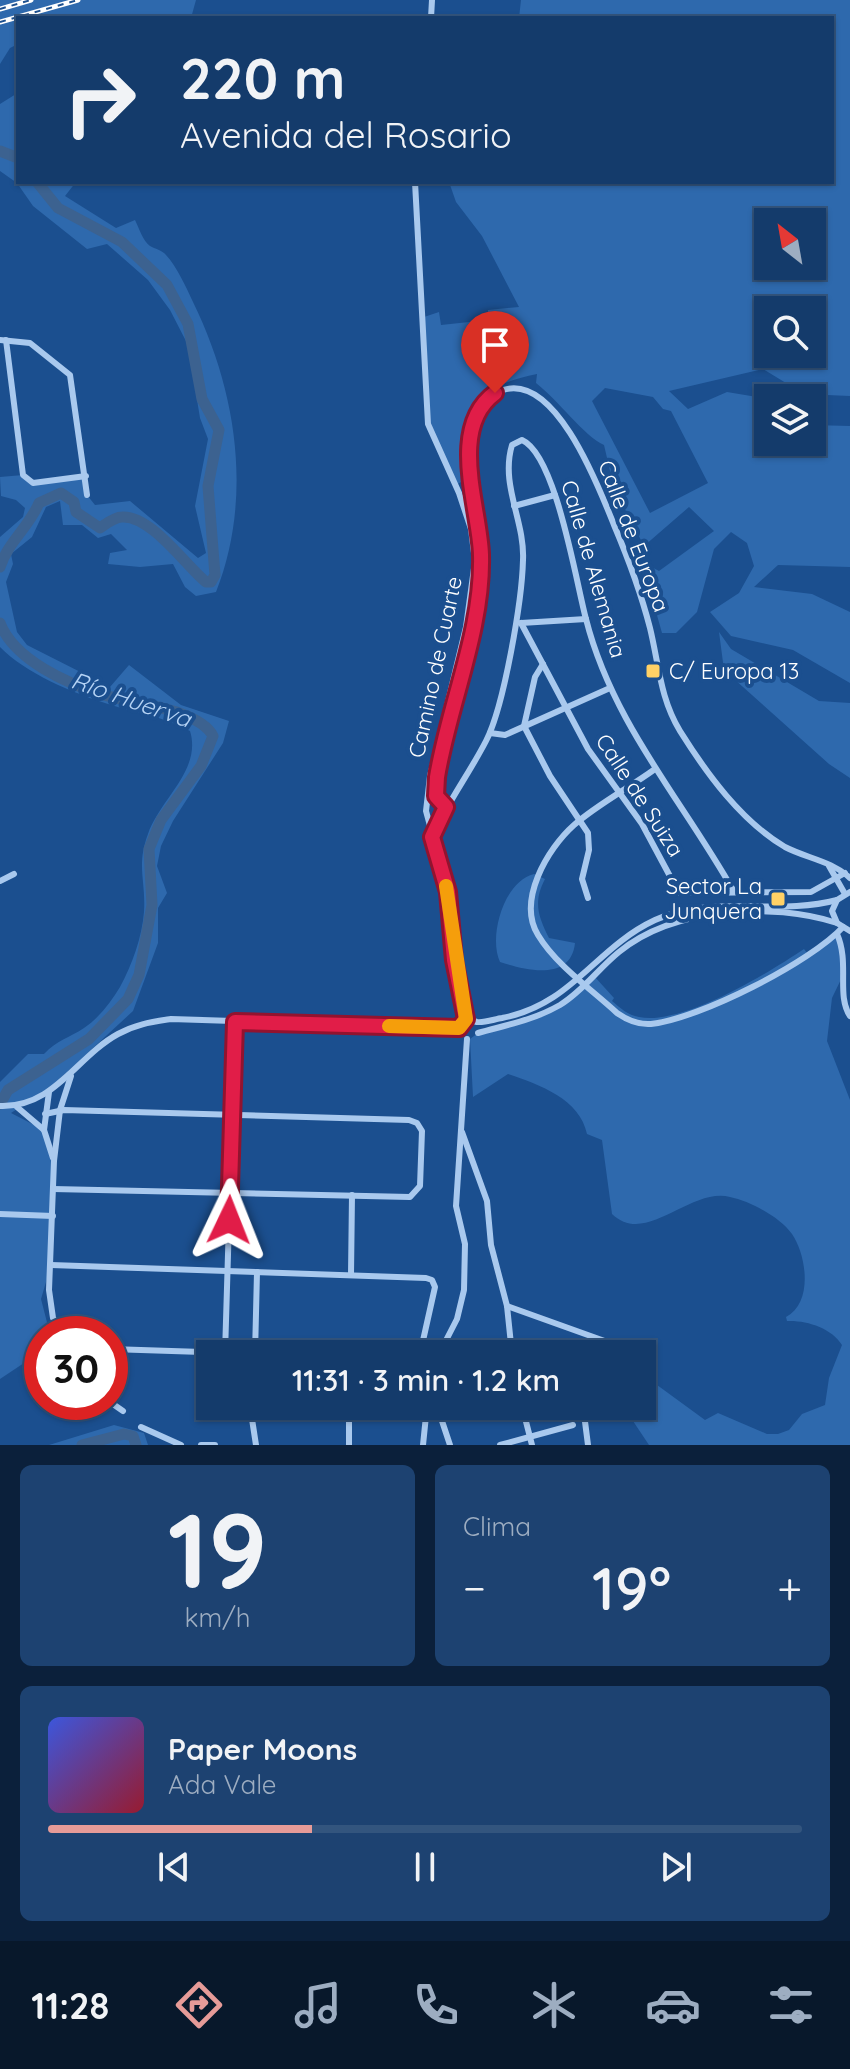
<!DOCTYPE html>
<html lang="es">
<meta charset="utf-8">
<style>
:root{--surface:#143b6b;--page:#1d4271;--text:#f1f3f6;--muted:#9dadc1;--line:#33557e;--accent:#e69b98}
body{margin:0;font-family:Quicksand,sans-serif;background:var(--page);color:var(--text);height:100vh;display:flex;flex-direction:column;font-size:30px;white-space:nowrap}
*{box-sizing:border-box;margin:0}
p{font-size:26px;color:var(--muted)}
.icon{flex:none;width:44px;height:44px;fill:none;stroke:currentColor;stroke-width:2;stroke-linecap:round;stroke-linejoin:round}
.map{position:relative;height:1445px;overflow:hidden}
.panel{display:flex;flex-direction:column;gap:20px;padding:20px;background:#0b203b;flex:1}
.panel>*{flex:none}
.banner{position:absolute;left:16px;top:16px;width:818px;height:168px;border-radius:0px;box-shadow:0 2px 6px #0004,0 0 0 2px var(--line);background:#143b6b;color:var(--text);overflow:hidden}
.needle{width:52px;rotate:329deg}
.fabs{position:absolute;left:754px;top:208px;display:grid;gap:16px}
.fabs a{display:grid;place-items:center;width:72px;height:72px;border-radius:0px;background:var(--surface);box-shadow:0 2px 6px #0004,0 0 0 2px var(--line);font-size:40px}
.speed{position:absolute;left:24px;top:1316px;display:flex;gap:16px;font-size:40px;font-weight:700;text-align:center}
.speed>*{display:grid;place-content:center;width:104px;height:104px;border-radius:50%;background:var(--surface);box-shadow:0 2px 6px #0004,0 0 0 2px var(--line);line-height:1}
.speed .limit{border:12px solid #d22;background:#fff;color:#111}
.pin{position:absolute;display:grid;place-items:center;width:68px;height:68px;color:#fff;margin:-82px -34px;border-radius:50% 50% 50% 0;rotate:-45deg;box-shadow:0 0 8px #0007}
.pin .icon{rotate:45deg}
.me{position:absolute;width:88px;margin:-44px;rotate:2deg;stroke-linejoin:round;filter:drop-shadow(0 0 6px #0008)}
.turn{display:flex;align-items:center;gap:28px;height:168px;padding:0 32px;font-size:36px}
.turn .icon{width:104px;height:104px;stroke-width:2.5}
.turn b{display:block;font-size:56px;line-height:68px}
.big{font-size:60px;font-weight:600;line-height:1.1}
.panel .tile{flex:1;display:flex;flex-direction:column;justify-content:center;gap:12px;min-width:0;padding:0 28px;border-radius:12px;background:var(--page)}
.panel .dial{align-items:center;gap:0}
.dial b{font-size:104px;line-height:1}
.song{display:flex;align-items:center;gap:24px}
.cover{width:96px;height:96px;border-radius:12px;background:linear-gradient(135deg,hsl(230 70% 55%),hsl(350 70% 35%))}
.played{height:8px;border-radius:4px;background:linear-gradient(90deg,var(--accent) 35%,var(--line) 35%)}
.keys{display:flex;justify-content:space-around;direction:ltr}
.heat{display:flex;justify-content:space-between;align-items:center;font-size:44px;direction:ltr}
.panel .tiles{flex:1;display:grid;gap:20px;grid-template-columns:1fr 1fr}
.tile:last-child{grid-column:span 2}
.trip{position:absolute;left:196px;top:1340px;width:460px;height:80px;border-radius:0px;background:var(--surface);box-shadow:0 2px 6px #0004,0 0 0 2px var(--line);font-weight:600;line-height:80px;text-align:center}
.tab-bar{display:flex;height:128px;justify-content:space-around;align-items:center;background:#08182b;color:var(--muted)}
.tab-bar .icon{width:56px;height:56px}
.tab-bar .on{color:var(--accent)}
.tab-bar b{font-size:36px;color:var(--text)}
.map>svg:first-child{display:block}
</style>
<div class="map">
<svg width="850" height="1445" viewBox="0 0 850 1445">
<rect width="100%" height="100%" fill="#1b4f8f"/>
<!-- green -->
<g fill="#2e69ad" fill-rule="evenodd">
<polygon points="0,0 196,0 191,18 18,18 18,44 10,48 0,64"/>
<path d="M521,0H850V396L804,394L763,369L669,391L688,409L727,392L763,398L768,401V442H812V425L850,426V567L778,565L754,587L812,594L850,612V683L793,650L731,636L710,612L739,593L754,566L747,543L731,532L714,549L697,612L676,633H662L642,562L659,571L714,531L689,507L644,546L614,488L604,445C584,436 558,400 536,383L537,374C462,390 467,413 461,482L455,486L428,424L421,318L439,312L441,325L488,320V310L519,307L482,236L456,202L449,182H832V18H519ZM768,222H812V266H768ZM768,310H812V354H768ZM605,388L653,397L663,409L671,411L708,483L650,513L592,401Z"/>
<path d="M16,94L18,182H76L65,196L116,228L135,220C139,228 143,241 150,246C155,249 162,250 166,255C177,267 186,287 193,302C237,392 253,498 216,592L196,596L185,587L173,564L140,567L108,564L110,553L127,550L111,534L98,538L82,525H63L60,501L46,507L32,537L11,554L13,564L6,582L17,632L27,645L110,687L129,665L181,705L229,721L223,743L173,821L161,846L157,866L167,893L158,908V943L133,1011L53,1085L11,1113L44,1130L54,1161L51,1265L41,1299L50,1334H42V1351L0,1379V1082L28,1054H44C57,1040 69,1038 84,1028C99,1018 111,1002 120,987C132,965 142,937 144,912C146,880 136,866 148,834C160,799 202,770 190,731C162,716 137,713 108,704C73,693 25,673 0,647V537L23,517L25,508L16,500L1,496L0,477L23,475L33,483L86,476L87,495L95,505L130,501L198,558L206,553L195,506L208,439L200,418L188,345L170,310L148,280L107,244L87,249L33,206L17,183L0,171V104Z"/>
<polygon points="719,632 731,649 819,701 850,703 850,778 829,764 724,670"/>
<path d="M534,874L545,879C533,902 538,916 549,938L575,943C571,982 525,970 500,962C488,937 504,881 534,874Z"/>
<path d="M837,934L846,969L832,998L827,1041L850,1100V1445H649L623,1406H642V1374L705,1420L718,1413L767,1434H778L789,1430L802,1414L825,1405L829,1378L842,1345C832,1328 806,1320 787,1321L786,1317C813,1303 807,1256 792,1234C780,1217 750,1201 730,1197C690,1187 646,1247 612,1214L602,1140L587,1134C580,1099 540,1085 508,1074L473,1097L470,1039L478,1033L557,1007L594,976L614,998L612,1001C620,1008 628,1015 639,1017C683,1026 768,973 804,949L807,953Z"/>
<polygon points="114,1425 144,1433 148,1445 49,1445"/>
</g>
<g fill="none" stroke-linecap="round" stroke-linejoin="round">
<!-- river -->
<g stroke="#3c6290" stroke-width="11">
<polyline points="0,151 18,158"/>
<path d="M0,567C8,542 29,527 39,503L61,493L74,502L76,512L100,528C106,524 114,517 122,517C151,515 186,566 206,582H211L215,575L208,486L219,430L202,399L188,324L167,285L122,242L58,208L37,182"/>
<path d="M0,623C14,660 68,684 104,695C132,704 198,708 213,736L201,766L161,820L149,849L152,905L139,975L128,999L89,1039L8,1090L0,1104"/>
<polyline points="82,1445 124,1434 133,1436 136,1445"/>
</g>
<!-- minor -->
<g stroke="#a9c9ee" stroke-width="6">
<polyline points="431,18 432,0"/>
<polyline points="415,182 428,424 459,493 471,529 475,561 466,627 430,776 426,811 448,892 454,960 466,1019"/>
<polyline points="0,340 30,343 70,375 87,495"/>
<polyline points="6,340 23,475 33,483 86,476"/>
<polyline points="514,506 555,495"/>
<polyline points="521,623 588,749 642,824 679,893 811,892 845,873"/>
<polyline points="521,623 586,619"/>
<polyline points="543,664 535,677 524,726 550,776 588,833 589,850 582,879 588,898"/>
<polyline points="490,733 505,735 610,688"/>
<path d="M655,769C629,788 598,804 574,825C547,849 517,901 538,935C556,965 591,989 617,1013C627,1020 638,1025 651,1024C699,1019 811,962 843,927"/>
<path d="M446,807L436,796L437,777C448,709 473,644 480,576C483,550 476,528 472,504C467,478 469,451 474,425C477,410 487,395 503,390C556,373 599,488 614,525C628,558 641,593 650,628C659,665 660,698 680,731C707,774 741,821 785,847C806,858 832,861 850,878"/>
<path d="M432,837C447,803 469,774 486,741C504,706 522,601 523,560C525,521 500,485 512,445L522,440C556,455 576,582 586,619C612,722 682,800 733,890"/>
<polyline points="829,866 845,894"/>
<polyline points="0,881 14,874"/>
<polyline points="850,892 837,900 832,911 837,923 850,931"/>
<path d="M837,934C850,963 836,995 850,1016"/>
<path d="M466,1019C470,1019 473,1021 477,1022C484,1023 495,1019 502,1018C572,1005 595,948 655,920C713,894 777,916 837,900"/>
<path d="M478,1033C506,1025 534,1020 560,1005C583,991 598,969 619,952C674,907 772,902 837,923"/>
<path d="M0,1106C54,1108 76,1057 118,1034C136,1024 152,1022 171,1019L459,1028"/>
<polyline points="17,1107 44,1130 53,1158"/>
<polyline points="45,1114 64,1110 409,1120 417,1123 422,1131 420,1186 410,1197 53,1189"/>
<polyline points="44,1130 49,1092"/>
<polyline points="462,1132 487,1201 491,1245 507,1306 512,1354"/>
<polyline points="0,1214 53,1216"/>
<polyline points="51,1265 426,1278 432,1280 435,1287 420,1354"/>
<polyline points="351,1275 352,1195"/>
<polyline points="507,1306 613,1344 618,1354"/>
<polyline points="63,1334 53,1318 49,1290 54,1161 60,1110 71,1076"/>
<polyline points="110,1349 262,1354"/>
<polyline points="225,1354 235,1022"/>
<polyline points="255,1354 257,1272"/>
<polyline points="439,1354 457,1319 464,1290 465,1244 456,1206 467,1039"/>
<polyline points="110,1402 123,1411"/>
<polyline points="250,1406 256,1445"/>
<polyline points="437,1406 450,1445"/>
<polyline points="522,1406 532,1445"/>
<polyline points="583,1406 588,1445"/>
<polyline points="141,1427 181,1445"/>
<polyline points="201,1445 215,1445"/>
<polyline points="349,1445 349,1406"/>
<polyline points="423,1445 427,1406"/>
<polyline points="500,1445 573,1425"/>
</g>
<!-- rail casing -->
<g stroke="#fff" stroke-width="5">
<g id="rail">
<polyline points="0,9 31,0"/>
<polyline points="0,22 78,0"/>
</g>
</g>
<!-- rail -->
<use href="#rail" stroke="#1b4f8f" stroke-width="2" stroke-dasharray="6" stroke-linecap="butt"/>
</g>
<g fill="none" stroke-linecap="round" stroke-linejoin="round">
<!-- route casing -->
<g stroke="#92132f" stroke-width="20">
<path id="route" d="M229,1220L235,1022L459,1028L466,1019L454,960L448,892L432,837L446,807L436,796L437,777C449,704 483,630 481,555C480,509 447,428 495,393"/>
</g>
<!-- route -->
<use href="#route" stroke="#e11d48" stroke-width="14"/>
<!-- slow -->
<polyline stroke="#f59e0b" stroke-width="14" points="389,1026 459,1028 466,1019 446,886"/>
</g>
<!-- markers -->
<g fill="#ffd166" stroke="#1b4f8f" stroke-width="3">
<rect x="645" y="663" width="16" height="16" rx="4"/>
<rect x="770" y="891" width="16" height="16" rx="4"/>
</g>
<g text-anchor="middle" stroke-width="8" stroke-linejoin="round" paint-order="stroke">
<!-- street labels -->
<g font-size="22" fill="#fff" stroke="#1b4f8f">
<text transform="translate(634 536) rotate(69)" y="8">Calle de Europa</text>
<text transform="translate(594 569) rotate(74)" y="8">Calle de Alemania</text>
<text transform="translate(435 667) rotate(-78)" y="8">Camino de Cuarte</text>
<text transform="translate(640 795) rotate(57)" y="8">Calle de Suiza</text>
</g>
<!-- poi labels -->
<g font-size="22" fill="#fff" stroke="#1b4f8f" text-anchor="start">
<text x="669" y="679">C/ Europa 13</text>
<text x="762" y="894" text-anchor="end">Sector La<tspan x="762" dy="25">Junquera</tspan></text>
</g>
<!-- water labels -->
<g font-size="24" font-style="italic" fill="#b5d3f5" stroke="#1b4f8f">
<text transform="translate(131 700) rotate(19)" y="8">Río Huerva</text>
</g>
</g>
</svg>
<div class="fabs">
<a><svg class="needle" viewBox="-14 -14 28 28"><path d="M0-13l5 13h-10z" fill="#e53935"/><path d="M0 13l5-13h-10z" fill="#9dadc1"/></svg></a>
<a><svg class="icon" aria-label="search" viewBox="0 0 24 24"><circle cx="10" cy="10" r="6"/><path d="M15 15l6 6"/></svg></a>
<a><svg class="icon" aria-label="layers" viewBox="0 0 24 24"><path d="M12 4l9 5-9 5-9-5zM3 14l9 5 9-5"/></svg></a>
</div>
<div class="speed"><div class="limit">30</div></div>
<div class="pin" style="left:495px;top:393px;background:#d93025"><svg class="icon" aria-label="arrive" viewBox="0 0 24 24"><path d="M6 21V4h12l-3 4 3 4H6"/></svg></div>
<svg class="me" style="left:229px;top:1220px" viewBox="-20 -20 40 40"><path d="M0-17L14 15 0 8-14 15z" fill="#e11d48" stroke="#fff" stroke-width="4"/></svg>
<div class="trip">11:31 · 3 min · 1.2 km</div>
<div class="banner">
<div class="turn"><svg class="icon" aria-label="right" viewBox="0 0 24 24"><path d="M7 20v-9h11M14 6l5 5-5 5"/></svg><div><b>220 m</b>Avenida del Rosario</div></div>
</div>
</div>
<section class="panel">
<div class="tiles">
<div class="tile dial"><b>19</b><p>km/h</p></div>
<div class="tile"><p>Clima</p>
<div class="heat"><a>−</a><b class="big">19°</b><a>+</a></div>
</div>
<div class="tile">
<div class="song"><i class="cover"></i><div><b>Paper Moons</b><p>Ada Vale</p></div></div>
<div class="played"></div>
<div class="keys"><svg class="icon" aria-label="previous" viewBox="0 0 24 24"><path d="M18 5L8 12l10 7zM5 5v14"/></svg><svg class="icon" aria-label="pause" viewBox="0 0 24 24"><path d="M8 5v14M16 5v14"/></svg><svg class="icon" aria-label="next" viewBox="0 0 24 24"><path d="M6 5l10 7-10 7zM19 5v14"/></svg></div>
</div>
</div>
</section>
<nav class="tab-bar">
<b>11:28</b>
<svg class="icon on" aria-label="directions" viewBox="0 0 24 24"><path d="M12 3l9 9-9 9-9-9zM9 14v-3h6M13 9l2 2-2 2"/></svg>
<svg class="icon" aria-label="music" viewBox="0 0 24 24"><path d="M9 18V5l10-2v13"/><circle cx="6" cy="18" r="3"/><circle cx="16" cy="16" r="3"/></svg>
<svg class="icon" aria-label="phone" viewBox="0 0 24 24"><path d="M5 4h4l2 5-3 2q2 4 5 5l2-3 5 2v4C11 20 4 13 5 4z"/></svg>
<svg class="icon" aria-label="climate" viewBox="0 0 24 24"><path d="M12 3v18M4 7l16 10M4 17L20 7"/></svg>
<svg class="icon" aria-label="car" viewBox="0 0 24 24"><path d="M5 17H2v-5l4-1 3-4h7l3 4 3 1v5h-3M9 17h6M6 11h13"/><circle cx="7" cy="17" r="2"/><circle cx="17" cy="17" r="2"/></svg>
<svg class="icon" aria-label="filters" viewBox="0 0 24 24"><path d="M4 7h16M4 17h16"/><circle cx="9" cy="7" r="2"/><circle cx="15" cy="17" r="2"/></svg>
</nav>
